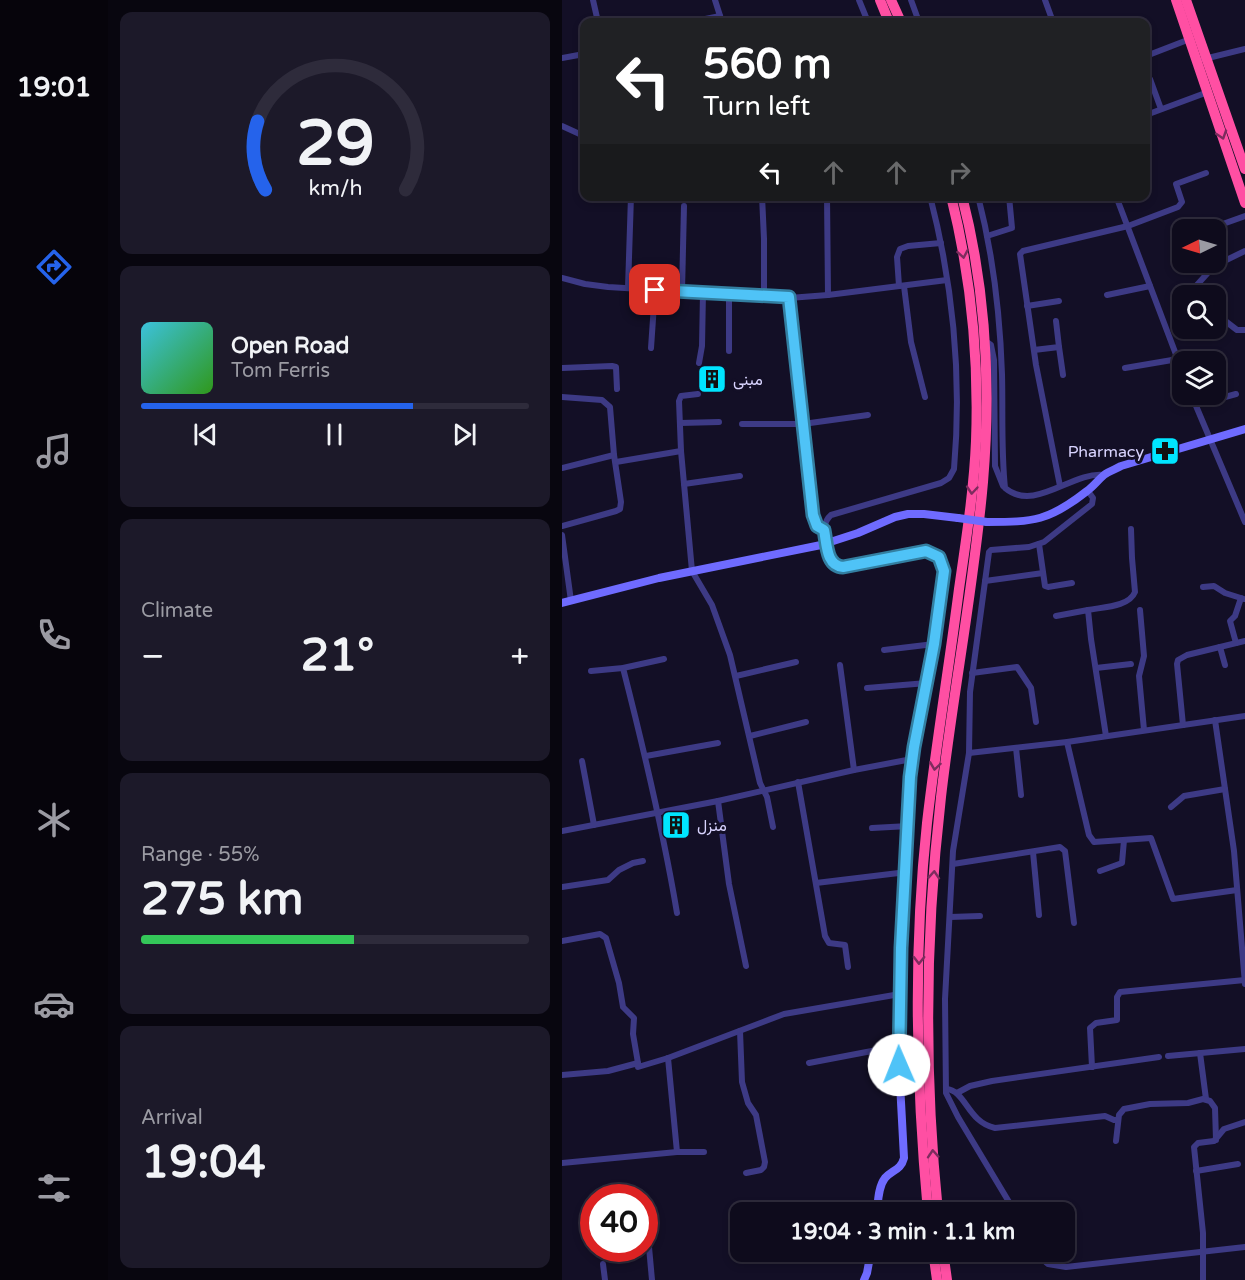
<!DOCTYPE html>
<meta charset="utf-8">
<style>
:root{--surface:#0e0b1c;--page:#1c1929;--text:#f1f3f6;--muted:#9b9ba3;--line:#2e2b3b;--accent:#2563eb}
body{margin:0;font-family:"Varela Round",Vazirmatn,sans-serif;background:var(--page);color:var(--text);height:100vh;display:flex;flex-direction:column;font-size:22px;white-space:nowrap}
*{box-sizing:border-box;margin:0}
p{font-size:20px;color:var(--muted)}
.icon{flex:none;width:33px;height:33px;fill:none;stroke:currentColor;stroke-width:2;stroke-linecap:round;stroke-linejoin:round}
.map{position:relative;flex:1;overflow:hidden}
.side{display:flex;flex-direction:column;gap:12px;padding:12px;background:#08060f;width:454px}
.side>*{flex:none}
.top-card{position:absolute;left:18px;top:18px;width:570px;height:183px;border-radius:12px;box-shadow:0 3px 9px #0003,0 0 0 2px var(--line);background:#202124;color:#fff;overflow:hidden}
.needle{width:39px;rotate:265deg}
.controls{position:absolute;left:610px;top:219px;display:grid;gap:12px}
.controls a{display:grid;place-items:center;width:54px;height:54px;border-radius:12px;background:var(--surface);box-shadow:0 3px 9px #0003,0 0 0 2px var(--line);font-size:30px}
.speed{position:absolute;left:18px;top:1184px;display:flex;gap:12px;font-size:30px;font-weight:700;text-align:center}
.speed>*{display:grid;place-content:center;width:78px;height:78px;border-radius:50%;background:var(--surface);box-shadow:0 3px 9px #0003,0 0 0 2px var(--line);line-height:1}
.speed .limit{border:9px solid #d22;background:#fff;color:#111}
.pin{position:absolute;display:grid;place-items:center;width:51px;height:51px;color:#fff;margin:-26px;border-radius:12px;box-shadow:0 3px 9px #0006}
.me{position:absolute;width:66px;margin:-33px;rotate:359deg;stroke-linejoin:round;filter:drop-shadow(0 0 4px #0008)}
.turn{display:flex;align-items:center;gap:21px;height:126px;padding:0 24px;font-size:27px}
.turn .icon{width:78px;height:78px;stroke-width:2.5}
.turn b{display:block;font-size:42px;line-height:51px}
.lanes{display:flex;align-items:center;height:57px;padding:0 24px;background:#0003;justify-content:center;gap:30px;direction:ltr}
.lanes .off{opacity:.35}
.big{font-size:45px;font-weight:700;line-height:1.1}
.side .tile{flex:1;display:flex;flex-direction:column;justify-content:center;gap:9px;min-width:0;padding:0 21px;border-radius:12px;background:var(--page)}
.side .dial{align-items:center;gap:0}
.dial svg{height:156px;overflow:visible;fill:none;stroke:var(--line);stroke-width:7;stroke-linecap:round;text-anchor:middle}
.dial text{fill:var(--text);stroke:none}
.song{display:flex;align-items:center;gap:18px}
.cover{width:72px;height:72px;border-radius:9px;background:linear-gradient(135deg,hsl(190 70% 55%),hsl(110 70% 35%))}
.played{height:6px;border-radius:3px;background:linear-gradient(90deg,var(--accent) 70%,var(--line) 70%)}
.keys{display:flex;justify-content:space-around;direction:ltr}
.heat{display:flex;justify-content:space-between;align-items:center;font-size:33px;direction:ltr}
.charge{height:9px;border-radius:4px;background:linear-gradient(90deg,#34c759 55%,var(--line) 0)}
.trip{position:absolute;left:168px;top:1202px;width:345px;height:60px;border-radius:12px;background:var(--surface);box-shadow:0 3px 9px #0003,0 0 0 2px var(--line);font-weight:700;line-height:60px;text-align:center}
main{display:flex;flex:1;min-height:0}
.tab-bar{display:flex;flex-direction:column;width:108px;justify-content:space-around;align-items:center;background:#06040b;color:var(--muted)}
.tab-bar .icon{width:42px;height:42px}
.tab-bar .on{color:var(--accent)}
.tab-bar b{font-size:27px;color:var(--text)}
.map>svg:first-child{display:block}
</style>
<main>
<nav class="tab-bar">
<b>19:01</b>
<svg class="icon on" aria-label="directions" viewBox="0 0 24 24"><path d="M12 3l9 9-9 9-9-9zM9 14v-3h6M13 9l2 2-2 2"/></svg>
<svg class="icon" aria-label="music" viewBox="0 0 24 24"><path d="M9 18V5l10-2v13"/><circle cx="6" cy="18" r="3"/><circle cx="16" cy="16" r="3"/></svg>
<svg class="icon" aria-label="phone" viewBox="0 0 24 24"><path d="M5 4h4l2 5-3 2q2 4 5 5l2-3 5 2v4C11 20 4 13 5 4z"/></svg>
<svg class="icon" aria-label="climate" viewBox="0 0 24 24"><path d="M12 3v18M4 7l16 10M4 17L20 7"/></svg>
<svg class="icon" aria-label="car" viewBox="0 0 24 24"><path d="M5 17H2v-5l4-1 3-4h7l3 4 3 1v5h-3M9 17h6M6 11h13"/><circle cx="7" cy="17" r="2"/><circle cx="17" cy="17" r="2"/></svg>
<svg class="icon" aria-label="filters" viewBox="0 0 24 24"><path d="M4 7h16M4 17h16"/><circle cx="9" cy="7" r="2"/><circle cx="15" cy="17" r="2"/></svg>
</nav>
<section class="side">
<div class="tile dial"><svg viewBox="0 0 100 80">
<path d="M14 69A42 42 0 1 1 86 69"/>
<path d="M14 69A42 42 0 0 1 10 34" stroke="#2563eb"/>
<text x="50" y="56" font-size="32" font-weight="700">29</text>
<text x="50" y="72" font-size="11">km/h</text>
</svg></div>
<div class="tile">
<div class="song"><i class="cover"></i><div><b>Open Road</b><p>Tom Ferris</p></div></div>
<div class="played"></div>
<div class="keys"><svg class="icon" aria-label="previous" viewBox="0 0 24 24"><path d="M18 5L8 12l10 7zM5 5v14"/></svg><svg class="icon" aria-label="pause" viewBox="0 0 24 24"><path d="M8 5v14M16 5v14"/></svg><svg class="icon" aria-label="next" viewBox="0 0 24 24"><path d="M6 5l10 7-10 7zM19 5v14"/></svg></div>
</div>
<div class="tile"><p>Climate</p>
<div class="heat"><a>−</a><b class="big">21°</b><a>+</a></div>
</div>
<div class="tile"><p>Range · 55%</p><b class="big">275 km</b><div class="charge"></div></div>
<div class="tile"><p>Arrival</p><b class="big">19:04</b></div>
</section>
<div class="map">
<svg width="683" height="1280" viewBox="0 0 683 1280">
<rect width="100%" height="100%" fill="#130f26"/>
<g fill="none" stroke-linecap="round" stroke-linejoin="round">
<!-- street -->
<g stroke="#3d3a85" stroke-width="6">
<polyline points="31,0 36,22"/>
<polyline points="153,0 160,22"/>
<polyline points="297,0 306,22"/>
<polyline points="349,0 357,22"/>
<polyline points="483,0 491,22"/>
<polyline points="129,22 158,16"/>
<polyline points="21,54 22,97"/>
<polyline points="584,56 628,39"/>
<polyline points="0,58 22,54"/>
<polyline points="642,59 683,49"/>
<polyline points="588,79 599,109"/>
<polyline points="584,115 646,92"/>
<polyline points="0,126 22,136"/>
<polyline points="200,196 202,239 202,297"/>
<polyline points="265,196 266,295"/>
<path d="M416,196C431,254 438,314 440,374C441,412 439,450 443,488C473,513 510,471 542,475"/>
<polyline points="554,196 621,373"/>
<polyline points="330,200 341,196"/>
<polyline points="644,230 683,216"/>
<polyline points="425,236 450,228 447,196"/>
<polyline points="0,278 23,284 46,287 227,298 266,295 385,280"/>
<polyline points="337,286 335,257 338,249 346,246 379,243"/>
<polyline points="342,286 349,342 363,397"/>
<polyline points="634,286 652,266 683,251"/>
<polyline points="66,288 69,196"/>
<polyline points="120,291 122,206"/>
<polyline points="545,295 588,286"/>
<polyline points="227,298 251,515 255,526 263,530"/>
<polyline points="465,306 497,301"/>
<polyline points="662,320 675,330 683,330"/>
<polyline points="422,340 429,345 432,360 433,466 441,486"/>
<polyline points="497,347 501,375"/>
<polyline points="89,348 93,290"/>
<polyline points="472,350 497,347 494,321"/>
<polyline points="167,351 167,295"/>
<polyline points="137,363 140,346 141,292"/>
<polyline points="0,368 50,366 54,367 55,389"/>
<polyline points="563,368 616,359"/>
<polyline points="136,394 119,396 117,401 119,451 130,571 150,605 168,655 198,783 205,797 211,827"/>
<polyline points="629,394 683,522"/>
<polyline points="0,397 40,400 48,407 52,455 59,502 58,509 54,511 0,526"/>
<polyline points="634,405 674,394"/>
<polyline points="118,423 157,422"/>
<polyline points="180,424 241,424 306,415"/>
<polyline points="54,462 119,451"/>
<polyline points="0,468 52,455"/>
<polyline points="122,484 178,476"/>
<polyline points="498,486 474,365 458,254 461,251 566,226 616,207 620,202 614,184 644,173"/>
<polyline points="0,535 9,601"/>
<path d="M265,543C263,532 260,523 269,515L379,483L387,478L392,469C400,378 391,285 368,196"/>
<polyline points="477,544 483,586 486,587 510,583"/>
<polyline points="423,581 481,573"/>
<polyline points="641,587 652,586 663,593 682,599"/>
<path d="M526,610C541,607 567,607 573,592L570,558L569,529"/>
<polyline points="578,610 582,656 577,676 582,730"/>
<polyline points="494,616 526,610 529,639 544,736"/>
<polyline points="674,643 668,621 673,616 679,598"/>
<polyline points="658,647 663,665"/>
<polyline points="322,650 372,644"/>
<polyline points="278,665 292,770"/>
<path d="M61,668C82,750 101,830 115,913"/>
<polyline points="534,668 569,664"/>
<polyline points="29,671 61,668 102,659"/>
<polyline points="410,673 455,667 469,688 474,722"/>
<polyline points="174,676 234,662"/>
<polyline points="305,688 365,683"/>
<polyline points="653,720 672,851 683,984"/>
<polyline points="621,725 615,664 616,660 625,655 683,641"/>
<polyline points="188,736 244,722"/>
<polyline points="505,742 527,835 532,842 589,838 611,899 675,890"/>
<polyline points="454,748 459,795"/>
<polyline points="407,753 505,742 683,716"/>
<polyline points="84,756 156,743"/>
<polyline points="20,761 32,825"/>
<polyline points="236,782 263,936 267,943 283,945 286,967"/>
<polyline points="156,801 167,884 184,966"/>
<polyline points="609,807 622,796 663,789"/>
<polyline points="310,828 347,826"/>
<polyline points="0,831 156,801 292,770 350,759"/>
<polyline points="471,852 477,915"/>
<polyline points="391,864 498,847 503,851 512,923"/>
<polyline points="538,871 560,863 562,840"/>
<polyline points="254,883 345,872"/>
<polyline points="0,887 46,880 57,870 71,863 81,861"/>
<polyline points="388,917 418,916"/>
<polyline points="0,941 38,934 44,938 57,983 61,1007 72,1018 71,1034 76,1063"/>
<polyline points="178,1031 180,1082 186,1103 194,1115 203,1162 202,1167 199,1170 184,1173"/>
<polyline points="638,1053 644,1099"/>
<polyline points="606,1056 683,1049"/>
<polyline points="106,1058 115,1152"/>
<polyline points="247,1063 336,1046"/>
<polyline points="530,1067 528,1028 534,1023 555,1020 555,997 558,992 683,980"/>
<polyline points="0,1075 46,1071 76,1063 76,1067 106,1058 222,1014 338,994"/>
<path d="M384,1089C404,1090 405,1122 433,1128L543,1116L552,1120H556"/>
<polyline points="395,1093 408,1086 430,1081 597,1057"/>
<polyline points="554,1141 557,1115 562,1109 588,1104 626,1103 641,1099 648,1101 653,1108 654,1140"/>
<polyline points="0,1163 115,1152 142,1152"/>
<polyline points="634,1171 676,1164"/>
<polyline points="453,1212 396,1117 384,1093 383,999 391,851 407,753 408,692 427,552 429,550 467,547 482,542 530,504 531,498 526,491"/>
<polyline points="86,1236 90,1280"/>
<polyline points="471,1251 486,1264 504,1267 683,1247"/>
<polyline points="41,1264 43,1280"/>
<polyline points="641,1280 641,1233 632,1147 636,1143 652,1141 662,1129 683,1122"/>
</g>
<!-- secondary -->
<g stroke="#6f6bff" stroke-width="8">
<path d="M425,522C472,522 487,521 525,491C532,486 536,480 542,475C547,471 554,469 559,466L683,429"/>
<path d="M265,543L269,561L278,567L364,551L377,557L381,563L382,574L372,644L352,747L348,777L336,1046L342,1158C339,1170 330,1170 323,1178C316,1187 316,1202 315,1212"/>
<polyline points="0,603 97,578 259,545 296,533 333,517 346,514 362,514 396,518"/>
<polyline points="302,1280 305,1273 309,1251"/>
</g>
<!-- highway -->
<g stroke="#ff4fa3" stroke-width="10">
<polyline points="318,0 327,22"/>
<polyline points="329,0 339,22"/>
<polyline points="614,0 683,203"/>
<polyline points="624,0 683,169"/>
<path d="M366,1212C354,1083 351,952 365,823C374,744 387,667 397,589C404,540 412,490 414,441C417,359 409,276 389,196"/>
<path d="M376,1212C362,1074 363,935 379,797C391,692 412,587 421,482C429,387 424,289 400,196"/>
<polyline points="371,1251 375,1280"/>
<polyline points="381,1251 385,1280"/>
</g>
<!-- secondary-bridge -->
<polyline stroke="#6f6bff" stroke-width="8" points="396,518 425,522"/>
</g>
<!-- one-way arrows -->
<defs><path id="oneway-chevron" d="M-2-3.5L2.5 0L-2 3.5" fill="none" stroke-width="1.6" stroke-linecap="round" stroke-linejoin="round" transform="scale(1.5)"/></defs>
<g stroke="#7d2c5e">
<use href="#oneway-chevron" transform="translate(660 135) rotate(72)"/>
<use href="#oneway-chevron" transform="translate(401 254) rotate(80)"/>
<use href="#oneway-chevron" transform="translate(410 490) rotate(95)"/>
<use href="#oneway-chevron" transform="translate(373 766) rotate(98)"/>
<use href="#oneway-chevron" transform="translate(372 875) rotate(-86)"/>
<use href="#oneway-chevron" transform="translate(357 960) rotate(91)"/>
<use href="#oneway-chevron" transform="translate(371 1154) rotate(-94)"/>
</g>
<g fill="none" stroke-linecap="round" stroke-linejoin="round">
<!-- route casing -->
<g stroke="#337fa1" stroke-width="15">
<path id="route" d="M93,290L227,297L251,515L255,526L262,530C265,544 264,566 281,567L364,551L377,557L382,571L372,644L352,747L348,777L339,948L337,1065"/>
</g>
<!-- route -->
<use href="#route" stroke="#4fc3f7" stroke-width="10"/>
</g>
<!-- icons -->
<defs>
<g id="building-square" transform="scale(1.5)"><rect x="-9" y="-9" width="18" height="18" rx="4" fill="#00e5ff" stroke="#130f26"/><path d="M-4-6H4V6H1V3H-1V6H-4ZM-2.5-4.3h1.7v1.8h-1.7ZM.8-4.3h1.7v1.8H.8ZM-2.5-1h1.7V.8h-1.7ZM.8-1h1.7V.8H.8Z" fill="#111"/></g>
<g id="pharmacy-square" transform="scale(1.5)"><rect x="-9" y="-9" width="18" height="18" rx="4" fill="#00e5ff" stroke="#130f26"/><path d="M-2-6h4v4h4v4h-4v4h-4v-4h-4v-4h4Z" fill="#111"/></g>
</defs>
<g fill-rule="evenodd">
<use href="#building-square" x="150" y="379"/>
<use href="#pharmacy-square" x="603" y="451"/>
<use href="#building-square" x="114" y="825"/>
</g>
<g text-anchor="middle" stroke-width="6" stroke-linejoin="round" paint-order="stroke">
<!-- poi labels -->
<g font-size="16" fill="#d9d4ff" stroke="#130f26" text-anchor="start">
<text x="171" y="385">مبنى</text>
<text x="582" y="457" text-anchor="end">Pharmacy</text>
<text x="135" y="831">منزل</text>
</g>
</g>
</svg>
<div class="controls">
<a><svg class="needle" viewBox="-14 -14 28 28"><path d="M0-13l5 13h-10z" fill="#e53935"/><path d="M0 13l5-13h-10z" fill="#9b9ba3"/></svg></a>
<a><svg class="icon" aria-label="search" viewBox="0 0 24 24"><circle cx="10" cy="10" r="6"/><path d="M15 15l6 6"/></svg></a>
<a><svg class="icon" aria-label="layers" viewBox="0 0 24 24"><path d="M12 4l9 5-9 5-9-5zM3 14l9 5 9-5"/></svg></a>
</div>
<div class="speed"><div class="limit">40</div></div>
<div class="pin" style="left:93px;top:290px;background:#d93025"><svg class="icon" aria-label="arrive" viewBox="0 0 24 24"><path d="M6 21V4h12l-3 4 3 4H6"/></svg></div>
<svg class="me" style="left:337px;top:1065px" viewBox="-20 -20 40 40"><circle r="19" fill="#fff"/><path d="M0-13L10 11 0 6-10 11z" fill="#4fc3f7"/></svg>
<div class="trip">19:04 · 3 min · 1.1 km</div>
<div class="top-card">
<div class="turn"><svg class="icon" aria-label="left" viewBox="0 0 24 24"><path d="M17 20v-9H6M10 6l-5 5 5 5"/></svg><div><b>560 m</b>Turn left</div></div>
<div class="lanes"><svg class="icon" aria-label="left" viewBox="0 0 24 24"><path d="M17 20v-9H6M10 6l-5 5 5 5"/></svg><svg class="icon off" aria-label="ahead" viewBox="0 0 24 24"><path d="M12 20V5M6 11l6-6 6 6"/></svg><svg class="icon off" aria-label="ahead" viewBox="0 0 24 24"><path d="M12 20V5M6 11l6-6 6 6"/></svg><svg class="icon off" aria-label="right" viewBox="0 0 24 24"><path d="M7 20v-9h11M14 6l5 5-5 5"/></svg></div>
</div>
</div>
</main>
